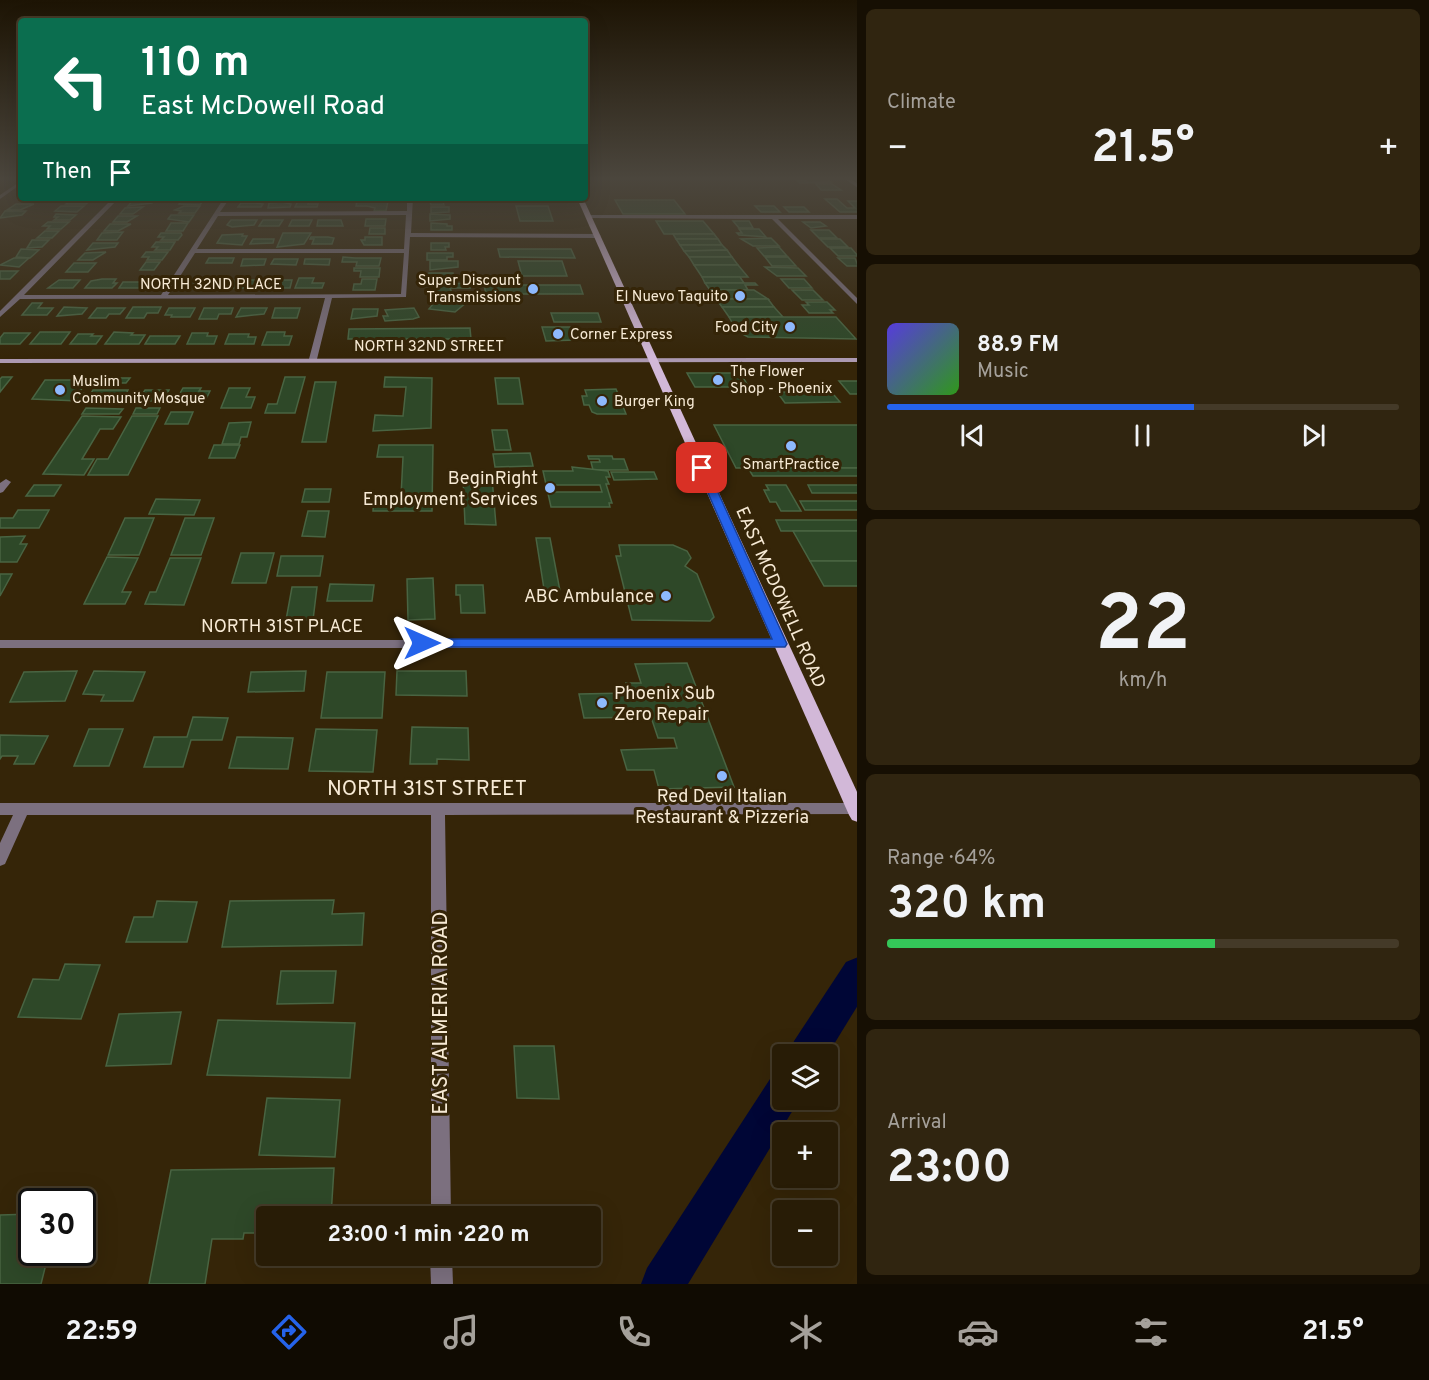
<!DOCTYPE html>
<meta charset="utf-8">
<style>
:root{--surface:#281c06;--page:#302510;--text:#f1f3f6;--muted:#a5a19b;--line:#443a28;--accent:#2563eb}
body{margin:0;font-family:Overpass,sans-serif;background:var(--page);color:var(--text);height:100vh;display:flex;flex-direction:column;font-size:22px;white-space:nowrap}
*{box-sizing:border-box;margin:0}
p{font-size:20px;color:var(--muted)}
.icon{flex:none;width:33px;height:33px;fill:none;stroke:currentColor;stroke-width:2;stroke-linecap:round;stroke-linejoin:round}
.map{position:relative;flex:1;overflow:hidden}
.drawer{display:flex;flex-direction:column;gap:9px;padding:9px;background:#160f03;width:572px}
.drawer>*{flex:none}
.guide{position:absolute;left:18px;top:18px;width:570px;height:183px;border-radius:6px;box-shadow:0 6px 24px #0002,0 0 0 2px var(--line);background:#0b6e4f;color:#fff;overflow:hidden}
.controls{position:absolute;left:772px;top:1044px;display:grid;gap:12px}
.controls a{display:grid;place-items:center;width:66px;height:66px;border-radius:6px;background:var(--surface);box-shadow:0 6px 24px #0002,0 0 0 2px var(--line);font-size:30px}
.speed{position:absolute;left:18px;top:1188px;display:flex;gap:12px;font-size:30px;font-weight:700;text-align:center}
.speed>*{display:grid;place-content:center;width:78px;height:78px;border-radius:50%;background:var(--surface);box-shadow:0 6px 24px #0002,0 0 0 2px var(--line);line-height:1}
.speed .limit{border:3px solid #111;border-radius:9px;background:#fff;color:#111}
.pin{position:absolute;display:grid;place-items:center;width:51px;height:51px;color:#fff;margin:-26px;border-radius:12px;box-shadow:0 3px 9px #0006}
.me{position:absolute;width:66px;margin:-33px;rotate:90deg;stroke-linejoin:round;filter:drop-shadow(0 0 4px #0008)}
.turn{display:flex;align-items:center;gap:21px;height:126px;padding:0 24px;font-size:27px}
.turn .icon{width:78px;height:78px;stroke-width:2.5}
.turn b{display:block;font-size:42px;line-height:51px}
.then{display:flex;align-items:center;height:57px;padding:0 24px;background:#0003;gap:12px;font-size:22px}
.big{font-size:45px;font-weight:700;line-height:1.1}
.drawer .tile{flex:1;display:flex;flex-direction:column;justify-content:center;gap:9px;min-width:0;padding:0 21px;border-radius:9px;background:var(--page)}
.drawer .dial{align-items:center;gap:0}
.dial b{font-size:78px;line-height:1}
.song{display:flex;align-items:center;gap:18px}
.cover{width:72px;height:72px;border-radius:9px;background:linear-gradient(135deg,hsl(250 70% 55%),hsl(110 70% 35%))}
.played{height:6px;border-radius:3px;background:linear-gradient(90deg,var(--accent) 60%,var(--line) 60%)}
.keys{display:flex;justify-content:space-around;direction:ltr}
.heat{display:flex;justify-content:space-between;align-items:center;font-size:33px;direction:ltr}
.charge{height:9px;border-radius:4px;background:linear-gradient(90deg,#34c759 64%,var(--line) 0)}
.trip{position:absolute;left:256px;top:1206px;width:345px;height:60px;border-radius:6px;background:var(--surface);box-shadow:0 6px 24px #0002,0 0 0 2px var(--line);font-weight:700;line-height:60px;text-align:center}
.dock{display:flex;height:96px;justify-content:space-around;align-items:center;background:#100b02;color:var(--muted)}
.dock .icon{width:42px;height:42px}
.dock .active{color:var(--accent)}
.dock b{font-size:27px;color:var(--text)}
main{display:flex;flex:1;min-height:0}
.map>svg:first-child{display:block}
</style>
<main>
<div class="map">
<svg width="858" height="1284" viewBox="0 0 858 1284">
<rect width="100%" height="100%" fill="#352508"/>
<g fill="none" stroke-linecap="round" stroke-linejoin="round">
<!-- canal -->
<g fill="#000636" fill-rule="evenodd">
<polygon points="858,957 858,1005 828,1054 789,1054 794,1041 846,962"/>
<polygon points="783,1073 783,1100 799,1100 796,1105 688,1284 641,1284 647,1268 770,1079"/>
</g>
</g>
<!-- building -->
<g fill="#2e4828" stroke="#496442" stroke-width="1.5" fill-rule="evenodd">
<polygon points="803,177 824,177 831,182 800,183 797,180 807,181"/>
<polygon points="816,184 832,184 841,190 821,190"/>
<polygon points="72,199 92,199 86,204 66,204"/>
<polygon points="204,199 200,205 179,204 182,200"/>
<polygon points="423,199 448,199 449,202 443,202 444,205 431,205 430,201"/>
<polygon points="825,199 837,199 847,208 855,208 848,201 858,201 858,212 840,212"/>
<polygon points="133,200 155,200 152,203 128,206"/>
<polygon points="615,200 674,200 685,214 623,214"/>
<polygon points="298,201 309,201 308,204 318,204 317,207 295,207"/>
<polygon points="357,201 388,201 386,211 374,211 375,208 367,206 356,206"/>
<polygon points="282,202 291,204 290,207 268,208 269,203"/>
<polygon points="241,203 255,203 263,204 261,207 238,207"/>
<polygon points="16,204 34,204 20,210 7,210"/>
<polygon points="61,206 84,206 77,212 55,211"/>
<polygon points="184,206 200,206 195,213 179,213 181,211 175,210"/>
<polygon points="516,206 548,206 553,221 520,221"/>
<polygon points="755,206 774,206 780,212 761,212"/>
<polygon points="143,207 133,214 120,214 125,208"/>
<polygon points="431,207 449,207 449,212 431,213"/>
<polygon points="784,207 804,207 809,212 789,212"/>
<polygon points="5,211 26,211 22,215 0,218"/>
<polygon points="56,214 76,215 70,220 54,220 58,217 54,217"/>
<polygon points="430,214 450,215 450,219 430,221"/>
<polygon points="171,215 194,215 189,222 168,219"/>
<polygon points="118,216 137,216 127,222 113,222"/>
<polygon points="366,219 386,219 385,226 365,226"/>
<polygon points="231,220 257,220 254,225 232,227 227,225"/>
<polygon points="263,220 283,220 279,226 259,226"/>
<polygon points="292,220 312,220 309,226 289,226"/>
<polygon points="318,220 341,220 343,226 317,226"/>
<polygon points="656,221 703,221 714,234 664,234"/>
<polygon points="733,221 749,221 753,228 739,228"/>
<polygon points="48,222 69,222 61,229 47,229 50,226 43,226"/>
<polygon points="803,222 820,222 826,226 811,228"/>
<polygon points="171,223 188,223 183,231 166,231"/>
<polygon points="431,223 447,224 447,226 452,226 452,230 431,230"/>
<polygon points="110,224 131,224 118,231 104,231"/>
<polygon points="370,228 385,228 385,234 369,234"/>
<polygon points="739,229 759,229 766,237 739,235 737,233 742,233"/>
<polygon points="811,230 829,230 837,238 819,238"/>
<polygon points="45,231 59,231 52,238 37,238"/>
<polygon points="123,232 117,240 97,240 102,233"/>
<polygon points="161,233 181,233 182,235 178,240 161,240 164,237 158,237"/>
<polygon points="283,233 311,233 304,244 277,247"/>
<polygon points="243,234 242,236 247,236 242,245 217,243 222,235"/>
<polygon points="673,234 714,234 718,239 676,239"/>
<polygon points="311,237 328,237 334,238 332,244 312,244 314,239 310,239"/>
<polygon points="365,237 382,237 382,245 364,245 361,240 365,240"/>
<polygon points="771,238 779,246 753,246 741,239"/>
<polygon points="253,239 274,239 273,243 250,244"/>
<polygon points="676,239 718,239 722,245 680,245"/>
<polygon points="820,239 840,239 848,247 828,247"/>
<polygon points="32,240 49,240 42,247 27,248"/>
<polygon points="156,242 175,242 170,250 155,250 158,247 152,247"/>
<polygon points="93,243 118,243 115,247 87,250"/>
<polygon points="431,243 449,243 449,247 445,247 446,250 431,250"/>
<polygon points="680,245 722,245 727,250 684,251"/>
<polygon points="779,247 787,256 764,256 757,248"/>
<polygon points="830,248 851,248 858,256 838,256"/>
<polygon points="21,249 39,250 30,258 16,257"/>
<polygon points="498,249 571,249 575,258 500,257"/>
<polygon points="727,250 732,257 689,257 684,251"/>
<polygon points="106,252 93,260 78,260 85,253"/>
<polygon points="146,252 168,252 162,260 147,260 149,257 142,257"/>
<polygon points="427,253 453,253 453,257 447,257 447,260 427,260"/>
<polygon points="343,257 355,258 381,258 379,266 356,266 357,262 342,262"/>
<polygon points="689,257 732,257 738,265 694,265"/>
<polygon points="765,257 788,257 796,266 772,266"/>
<polygon points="14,258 29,258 19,267 0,265"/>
<polygon points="209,258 234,258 232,263 206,263"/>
<polygon points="838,258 855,258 858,266 847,266"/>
<polygon points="243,259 266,259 264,265 241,266"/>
<polygon points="274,259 298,259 296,265 271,264"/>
<polygon points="305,259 330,259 329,265 304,264"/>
<polygon points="430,261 458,261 458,267 430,270"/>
<polygon points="518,261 562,261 567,276 522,276"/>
<polygon points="146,262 160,262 154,270 140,270"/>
<polygon points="74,263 96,263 88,272 66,272"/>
<polygon points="694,265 738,265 748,277 702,277"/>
<polygon points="765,267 798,268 806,276 777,276"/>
<polygon points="354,268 380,268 379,277 360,277 361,271 354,271"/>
<polygon points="0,271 18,271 10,279 0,279"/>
<rect x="429" y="273" width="24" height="9"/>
<polygon points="702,277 740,277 744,283 705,283"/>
<polygon points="299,278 314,278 312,283 324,283 322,288 295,288"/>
<polygon points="102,279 116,279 113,283 117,283 112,288 85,288 91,281"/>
<polygon points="362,279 377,279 375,290 353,290 354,284 361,284"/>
<polygon points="781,279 804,279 812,288 789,288"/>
<polygon points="59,280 80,280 73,288 48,288"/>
<polygon points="196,280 222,280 218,288 192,288"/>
<polygon points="232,280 258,280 254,288 228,288"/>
<polygon points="265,280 292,280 290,288 263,288"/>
<polygon points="123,282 151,282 148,288 119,288"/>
<polygon points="468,283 470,288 450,288 452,293 435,294 432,285"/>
<polygon points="705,283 755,283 757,285 745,285 748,290 710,290"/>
<polygon points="484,285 580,285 583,294 486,294"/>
<polygon points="710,290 754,290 768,299 716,299"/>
<polygon points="792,290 813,290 823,300 802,300"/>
<polygon points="438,298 467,302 455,312 429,309"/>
<polygon points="716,299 768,299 774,307 722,307"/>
<polygon points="806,302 827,302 835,310 830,310 833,313 809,313 802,305 809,305"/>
<polygon points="32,303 42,303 38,308 53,308 47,315 22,315"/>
<polygon points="64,307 87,308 82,314 57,316"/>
<polygon points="133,307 161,307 158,313 147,313 144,318 126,318"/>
<polygon points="722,307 774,307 783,317 729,317"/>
<polygon points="97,308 125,308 120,314 109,314 106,318 89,318"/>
<polygon points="169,308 195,308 190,317 171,317 172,315 165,315"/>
<polygon points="204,308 233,308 231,314 219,314 217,319 199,319"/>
<polygon points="241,308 267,308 264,314 236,317"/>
<polygon points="275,308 300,308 297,318 272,318"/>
<polygon points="414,308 419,317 413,319 385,321 383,316 388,316 385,310"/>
<polygon points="353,309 378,309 377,316 351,319"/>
<polygon points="551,313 598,313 601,322 554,322"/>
<polygon points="729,317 836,317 856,339 748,337 737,331"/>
<polygon points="542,327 570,327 575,340 546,341"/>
<polygon points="470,328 471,339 348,339 349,329"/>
<polygon points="40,332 70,332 61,344 30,344"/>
<polygon points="114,332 133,333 131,335 145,335 139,344 105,344"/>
<polygon points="267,332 285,332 284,336 292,336 289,345 262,345"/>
<polygon points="4,333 30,333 20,344 0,344 0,338"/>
<polygon points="192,333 208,333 207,336 217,336 214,344 187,344"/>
<polygon points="78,334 93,334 91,336 102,336 96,344 70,344"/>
<polygon points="229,334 249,334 248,337 256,337 254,344 225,344"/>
<polygon points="150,336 180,336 175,344 145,344"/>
<polygon points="687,373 740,373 749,387 695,387"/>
<polygon points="2,377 12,377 0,392 0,379"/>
<polygon points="285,377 305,377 295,413 265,413 268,404 277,404"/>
<polygon points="385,377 432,378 431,428 373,431 375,415 403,416 406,387 384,387"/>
<polygon points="105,378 130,378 126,383 102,383"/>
<polygon points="495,378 519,378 523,404 498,404"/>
<polygon points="45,380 87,380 79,393 84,393 79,401 32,399"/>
<polygon points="839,381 858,381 858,394 850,394"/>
<polygon points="315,382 336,382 326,442 302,442"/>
<polygon points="183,388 201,388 199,391 210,391 204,403 175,402"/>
<polygon points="229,388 250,388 246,397 255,397 251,408 221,408"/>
<polygon points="791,388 828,388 840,402 785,403 777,392 794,392"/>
<polygon points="616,389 626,414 597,414 592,412 589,405 584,405 582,396 587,396 585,390"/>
<polygon points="93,390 128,390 122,401 86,401"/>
<polygon points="145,390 169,390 163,401 138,401"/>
<polygon points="86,408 123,409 119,414 82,414"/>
<polygon points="136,408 160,408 157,414 133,414"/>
<polygon points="171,412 193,412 188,424 165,424"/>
<polygon points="82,416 121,417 113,429 100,429 82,459 94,459 84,475 43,474"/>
<polygon points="132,416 158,416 128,475 88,475 97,459 108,459"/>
<polygon points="251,422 247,437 241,437 239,444 222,444 229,423"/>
<polygon points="714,425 858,425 858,468 736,468"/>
<polygon points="492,430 507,430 511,450 495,450"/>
<polygon points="214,445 240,445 235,458 209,458"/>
<polygon points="379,445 433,445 432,511 373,511 374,496 401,496 403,457 377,457"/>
<polygon points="530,453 533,466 495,467 493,454"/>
<polygon points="588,456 612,456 613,459 624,459 628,470 593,470 591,462 600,462 599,459 589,459"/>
<path d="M572,467L608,471L610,477H606L609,484H606L612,503H609L610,507H551L543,471H573ZM553,485H600L602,492H555Z"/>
<polygon points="748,468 858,468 858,476 753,476"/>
<polygon points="611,472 654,472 657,479 614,480"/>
<polygon points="463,478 492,478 496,525 465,524"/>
<polygon points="34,485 61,485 54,496 26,496"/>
<polygon points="766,485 786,485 801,511 781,511 776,502 770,502 764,490 769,490"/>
<polygon points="808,485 858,485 858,493 812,493"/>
<polygon points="305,489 331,489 329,502 302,502"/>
<polygon points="156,499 200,500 194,515 149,514"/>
<polygon points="800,501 858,501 858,510 805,510"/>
<polygon points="18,510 49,510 39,528 0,528 0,518 13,518"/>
<polygon points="308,511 329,511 325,537 302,536"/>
<polygon points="125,518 154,518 139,555 108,555"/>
<polygon points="185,518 214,518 201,555 171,555"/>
<polygon points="776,520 858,520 858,531 781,531"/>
<polygon points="793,531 858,531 858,561 810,561"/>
<polygon points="25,536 20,544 27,544 17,562 0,562 0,537"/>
<polygon points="536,538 550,538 560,591 544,589"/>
<polygon points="619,545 673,545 687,551 691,558 685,566 697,574 714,617 710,621 632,620 616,556 621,556"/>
<polygon points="241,553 274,553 266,583 232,583"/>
<polygon points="281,556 323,556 320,576 277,576"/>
<polygon points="107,557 138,558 122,592 131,592 125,604 84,604"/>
<polygon points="170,558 201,558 184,605 145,604 150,592 156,592"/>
<polygon points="810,561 858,561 858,586 824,586"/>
<polygon points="0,574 12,574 0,596"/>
<polygon points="433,578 435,619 408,620 407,579"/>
<polygon points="330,584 374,585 372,601 327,601"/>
<polygon points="456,585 483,585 485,613 461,613 460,595 456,595"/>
<polygon points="292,587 317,587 313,620 286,620"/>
<polygon points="687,663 734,787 659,789 654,770 627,770 621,750 677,748 674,738 658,738 651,717 584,718 579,694 629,693 626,683 641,683 635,664"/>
<polygon points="77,671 65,701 10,702 24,672"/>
<polygon points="94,671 145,672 133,701 101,701 104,695 83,694"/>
<polygon points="306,671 304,691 248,692 251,672"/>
<polygon points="397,671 466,671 467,696 396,695"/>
<polygon points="327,672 385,672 382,718 321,718"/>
<polygon points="193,717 228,718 222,740 191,740 183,767 144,767 154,737 187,737"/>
<polygon points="412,727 468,728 469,760 437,759 437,764 410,764"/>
<polygon points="89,729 123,729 109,766 74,766"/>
<polygon points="316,729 377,730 373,772 309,771"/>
<polygon points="0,735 48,736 34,764 14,764 18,756 2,756 0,759"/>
<polygon points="237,737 293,738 288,769 229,768"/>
<polygon points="334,900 332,914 364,913 362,945 222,947 230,901"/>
<polygon points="157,901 197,902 187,942 126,942 134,917 153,917"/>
<polygon points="65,964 100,965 81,1019 18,1017 33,979 59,980"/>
<polygon points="281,971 336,971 333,1003 277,1004"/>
<polygon points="181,1012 171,1064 106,1066 119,1014"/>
<polygon points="218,1020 355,1023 350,1078 207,1075"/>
<polygon points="514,1046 554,1046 559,1099 517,1098"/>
<polygon points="267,1098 340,1100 335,1157 259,1155"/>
<polygon points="334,1168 331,1216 267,1216 267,1233 244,1233 243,1239 212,1239 205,1284 149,1284 171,1170"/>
<polygon points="32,1214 32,1252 49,1252 41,1284 0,1284 0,1215"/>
</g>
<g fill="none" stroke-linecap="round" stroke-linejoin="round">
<!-- minor -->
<g fill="#7c707f" fill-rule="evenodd">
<polygon points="842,177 847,177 858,184 858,188"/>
<polygon points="21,181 21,184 0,199 0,195"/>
<path d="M113,198H119L24,295H161L224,198H230L220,212L407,211V198H413L411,233L598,234L601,236L598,238L410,237L406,297L332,298L317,359L313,361L309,359L325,298L20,299L0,317V311ZM406,215L404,249H197L218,216ZM195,253H404L401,294L168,295Z"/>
<polygon points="589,215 858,215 858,219 778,219 858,299 858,305 772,219 587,218"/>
<polygon points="6,479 11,482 3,492 0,493 0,483"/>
<polygon points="0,640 780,640 786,644 780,648 0,648"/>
<polygon points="0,803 854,803 858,804 858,814 445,815 451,1216 431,1216 431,815 27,815 5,864 0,866 0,843 13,815 0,815"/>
<polygon points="430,1256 452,1256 453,1284 431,1284"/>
</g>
<!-- secondary -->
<polygon fill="#ac99b1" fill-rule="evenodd" points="858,358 858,362 0,363 0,359"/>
<!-- primary -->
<polygon fill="#d2b8d8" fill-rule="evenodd" points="577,198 583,198 858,794 858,822 852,820 849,815"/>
</g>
<!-- sky -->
<linearGradient id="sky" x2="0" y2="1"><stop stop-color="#1d1404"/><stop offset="0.5" stop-color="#4b463d"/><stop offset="1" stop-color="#4b463d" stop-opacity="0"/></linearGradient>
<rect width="858" height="357" fill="url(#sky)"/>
<!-- route -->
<polygon fill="#2563eb" stroke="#184099" stroke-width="1.5" points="702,464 707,468 787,644 785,647 422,647 416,643 422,639 772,639 697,468"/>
<!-- markers -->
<g fill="#8eb9fd" stroke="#352508" stroke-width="2">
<circle cx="533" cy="289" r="6"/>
<circle cx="740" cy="296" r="6"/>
<circle cx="790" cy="327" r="6"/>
<circle cx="558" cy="334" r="6"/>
<circle cx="718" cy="380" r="6"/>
<circle cx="60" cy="390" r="6"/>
<circle cx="602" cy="401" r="6"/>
<circle cx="791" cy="446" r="6"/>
<circle cx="550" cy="488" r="6"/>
<circle cx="666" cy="596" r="6"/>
<circle cx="602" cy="703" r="6"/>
<circle cx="722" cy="776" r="6"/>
</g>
<g text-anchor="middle" stroke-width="6" stroke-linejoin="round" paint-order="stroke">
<!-- far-poi labels -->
<g font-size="15" fill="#f7ead5" stroke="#352508" text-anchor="start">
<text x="521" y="285" text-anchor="end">Super Discount<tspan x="521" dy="17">Transmissions</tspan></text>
<text x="728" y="301" text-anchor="end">El Nuevo Taquito</text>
<text x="778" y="332" text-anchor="end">Food City</text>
<text x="570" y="339">Corner Express</text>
<text x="730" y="376">The Flower<tspan x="730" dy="17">Shop - Phoenix</tspan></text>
<text x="72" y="386">Muslim<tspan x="72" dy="17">Community Mosque</tspan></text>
<text x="614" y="406">Burger King</text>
<text x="791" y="469" text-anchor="middle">SmartPractice</text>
</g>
<!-- far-street labels -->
<g font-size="15" fill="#f7ead5" stroke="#352508">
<text x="211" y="289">NORTH 32ND PLACE</text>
<text x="429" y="351">NORTH 32ND STREET</text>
</g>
<!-- poi labels -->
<g font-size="18" fill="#f7ead5" stroke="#352508" text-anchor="end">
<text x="538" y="484">BeginRight<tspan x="538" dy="21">Employment Services</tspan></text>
<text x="654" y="602">ABC Ambulance</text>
<text x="614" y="699" text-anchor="start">Phoenix Sub<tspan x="614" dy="21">Zero Repair</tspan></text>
<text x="722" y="802" text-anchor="middle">Red Devil Italian<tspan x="722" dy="21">Restaurant &amp; Pizzeria</tspan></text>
</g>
<!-- street labels -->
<g font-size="18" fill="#f7ead5" stroke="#352508">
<text transform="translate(781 597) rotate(66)" y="6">EAST MCDOWELL ROAD</text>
<text x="282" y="632">NORTH 31ST PLACE</text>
</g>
<!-- near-street labels -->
<g font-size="21" fill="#f7ead5" stroke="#352508">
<text x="427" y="795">NORTH 31ST STREET</text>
<text transform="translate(440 1013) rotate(-90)" y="7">EAST ALMERIA ROAD</text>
</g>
</g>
</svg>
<div class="controls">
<a><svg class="icon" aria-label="layers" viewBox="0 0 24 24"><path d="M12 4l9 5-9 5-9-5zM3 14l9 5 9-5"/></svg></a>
<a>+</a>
<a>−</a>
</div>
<div class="speed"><div class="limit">30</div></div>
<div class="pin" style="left:702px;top:468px;background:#d93025"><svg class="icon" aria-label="arrive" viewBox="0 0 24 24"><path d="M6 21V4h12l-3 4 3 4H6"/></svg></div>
<svg class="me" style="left:422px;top:643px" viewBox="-20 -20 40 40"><path d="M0-17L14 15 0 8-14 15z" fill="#2563eb" stroke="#fff" stroke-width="4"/></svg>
<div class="trip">23:00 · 1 min · 220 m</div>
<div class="guide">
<div class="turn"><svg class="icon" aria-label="left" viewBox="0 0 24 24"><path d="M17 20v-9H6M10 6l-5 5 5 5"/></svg><div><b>110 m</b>East McDowell Road</div></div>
<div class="then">Then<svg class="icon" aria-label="arrive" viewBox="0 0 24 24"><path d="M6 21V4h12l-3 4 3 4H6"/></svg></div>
</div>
</div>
<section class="drawer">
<div class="tile"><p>Climate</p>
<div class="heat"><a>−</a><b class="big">21.5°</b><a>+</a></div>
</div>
<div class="tile">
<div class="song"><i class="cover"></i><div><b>88.9 FM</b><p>Music</p></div></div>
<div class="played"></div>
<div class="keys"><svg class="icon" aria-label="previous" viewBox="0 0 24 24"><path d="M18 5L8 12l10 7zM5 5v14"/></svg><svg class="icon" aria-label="pause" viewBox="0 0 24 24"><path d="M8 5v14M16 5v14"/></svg><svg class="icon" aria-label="next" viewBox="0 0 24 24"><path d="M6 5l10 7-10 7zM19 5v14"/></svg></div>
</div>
<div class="tile dial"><b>22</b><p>km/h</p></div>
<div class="tile"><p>Range · 64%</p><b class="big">320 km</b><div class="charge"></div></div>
<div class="tile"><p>Arrival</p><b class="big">23:00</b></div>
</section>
</main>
<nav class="dock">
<b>22:59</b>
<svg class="icon active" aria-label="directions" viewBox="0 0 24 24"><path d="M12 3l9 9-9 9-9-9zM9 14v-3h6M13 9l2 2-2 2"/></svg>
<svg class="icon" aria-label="music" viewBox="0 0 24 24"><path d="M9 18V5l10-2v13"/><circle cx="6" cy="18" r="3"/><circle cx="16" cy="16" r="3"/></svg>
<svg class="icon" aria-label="phone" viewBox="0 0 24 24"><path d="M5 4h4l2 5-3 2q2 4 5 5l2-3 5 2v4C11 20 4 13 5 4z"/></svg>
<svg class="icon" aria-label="climate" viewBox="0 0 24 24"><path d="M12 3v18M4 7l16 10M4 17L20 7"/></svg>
<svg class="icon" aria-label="car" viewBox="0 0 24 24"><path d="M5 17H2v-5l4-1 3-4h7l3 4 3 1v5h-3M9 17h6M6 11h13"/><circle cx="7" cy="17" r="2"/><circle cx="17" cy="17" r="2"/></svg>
<svg class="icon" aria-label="filters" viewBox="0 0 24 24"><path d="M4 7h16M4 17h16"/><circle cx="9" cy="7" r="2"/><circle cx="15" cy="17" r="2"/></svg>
<b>21.5°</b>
</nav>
